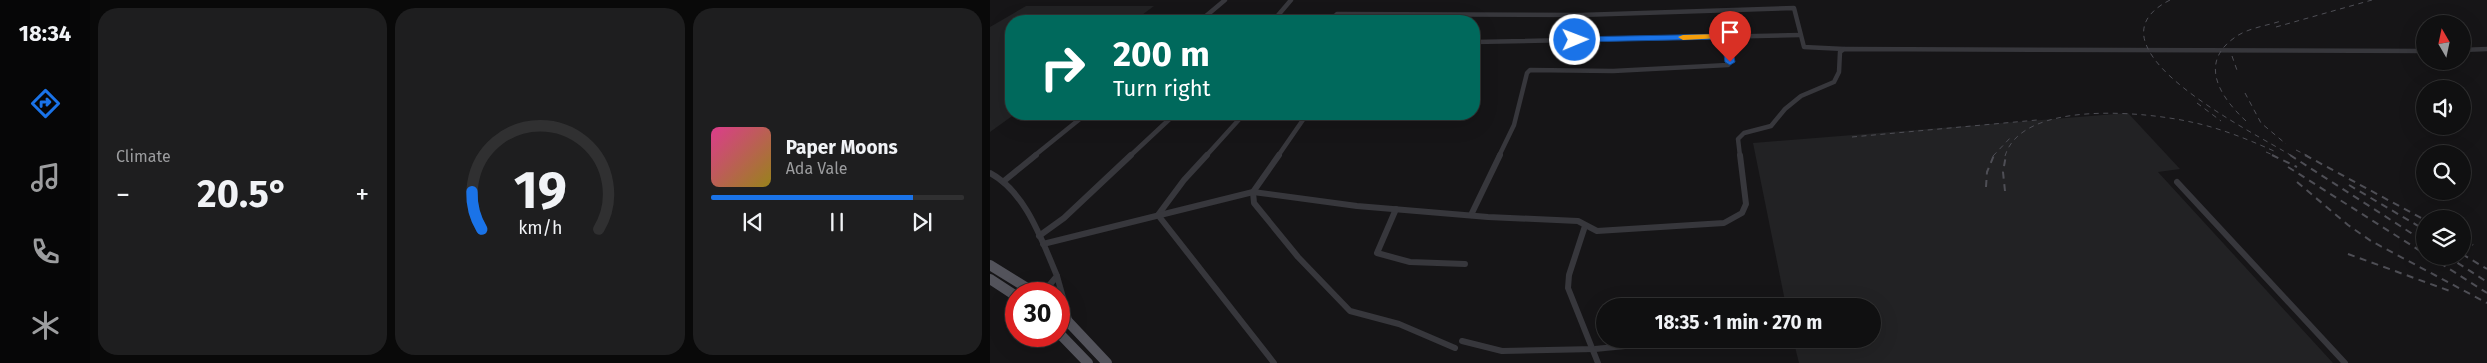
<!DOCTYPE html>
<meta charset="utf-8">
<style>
:root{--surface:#101011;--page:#1e1e1f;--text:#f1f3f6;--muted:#9c9d9f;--line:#303031;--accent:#1a73e8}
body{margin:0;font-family:"Fira Sans",sans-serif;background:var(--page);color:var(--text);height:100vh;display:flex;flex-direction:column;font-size:19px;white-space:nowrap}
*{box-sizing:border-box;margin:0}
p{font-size:16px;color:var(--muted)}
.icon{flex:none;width:28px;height:28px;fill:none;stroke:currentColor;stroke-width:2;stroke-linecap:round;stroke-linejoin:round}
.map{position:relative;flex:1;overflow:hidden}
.sheet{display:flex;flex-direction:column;gap:8px;padding:8px;background:#090909;width:900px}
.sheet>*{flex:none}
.banner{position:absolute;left:15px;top:15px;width:475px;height:105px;border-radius:20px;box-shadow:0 5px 20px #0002,0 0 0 1px var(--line);background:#00695c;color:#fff;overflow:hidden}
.needle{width:32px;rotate:351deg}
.tools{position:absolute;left:1426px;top:15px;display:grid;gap:10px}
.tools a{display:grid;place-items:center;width:55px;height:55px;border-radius:50%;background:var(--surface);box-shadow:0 5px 20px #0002,0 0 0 1px var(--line);font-size:25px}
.speed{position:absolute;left:15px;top:282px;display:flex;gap:10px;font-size:25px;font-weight:700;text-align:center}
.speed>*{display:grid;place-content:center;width:65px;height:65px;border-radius:50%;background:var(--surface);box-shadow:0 5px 20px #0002,0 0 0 1px var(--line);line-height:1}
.speed .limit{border:8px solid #d22;background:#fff;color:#111}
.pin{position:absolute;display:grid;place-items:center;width:42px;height:42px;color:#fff;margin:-51px -21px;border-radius:50% 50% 50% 0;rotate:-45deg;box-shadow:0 0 5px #0007}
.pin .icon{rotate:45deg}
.me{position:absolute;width:55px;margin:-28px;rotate:89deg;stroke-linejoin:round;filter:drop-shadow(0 0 4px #0008)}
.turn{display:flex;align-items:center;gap:18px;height:105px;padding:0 25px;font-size:22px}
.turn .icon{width:65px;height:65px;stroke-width:2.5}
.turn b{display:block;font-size:35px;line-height:42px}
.big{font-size:38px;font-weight:700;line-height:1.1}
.sheet .widget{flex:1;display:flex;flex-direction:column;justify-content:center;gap:8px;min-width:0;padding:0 18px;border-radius:20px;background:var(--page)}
.sheet .dial{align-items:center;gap:0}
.dial svg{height:130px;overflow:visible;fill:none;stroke:var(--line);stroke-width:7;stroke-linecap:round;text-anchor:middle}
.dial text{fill:var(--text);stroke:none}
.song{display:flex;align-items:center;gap:15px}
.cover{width:60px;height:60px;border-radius:8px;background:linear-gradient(135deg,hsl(330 70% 55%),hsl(50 70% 35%))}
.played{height:5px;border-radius:2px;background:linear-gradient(90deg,var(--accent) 80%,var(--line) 80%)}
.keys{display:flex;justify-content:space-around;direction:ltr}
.heat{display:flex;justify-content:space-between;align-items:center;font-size:28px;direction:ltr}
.sheet .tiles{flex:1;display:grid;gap:8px;grid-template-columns:repeat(3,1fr)}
.trip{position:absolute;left:606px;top:298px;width:285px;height:50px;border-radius:25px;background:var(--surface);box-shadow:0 5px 20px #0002,0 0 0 1px var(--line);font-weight:700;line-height:50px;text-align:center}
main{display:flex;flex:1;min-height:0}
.dock{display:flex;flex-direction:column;width:90px;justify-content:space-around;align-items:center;background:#060607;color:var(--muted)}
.dock .icon{width:35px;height:35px}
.dock .on{color:var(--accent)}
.dock b{font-size:22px;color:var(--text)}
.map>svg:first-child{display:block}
</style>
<main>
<nav class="dock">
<b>18:34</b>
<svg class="icon on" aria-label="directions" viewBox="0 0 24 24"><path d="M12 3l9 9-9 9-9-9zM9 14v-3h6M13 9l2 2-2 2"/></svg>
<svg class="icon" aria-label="music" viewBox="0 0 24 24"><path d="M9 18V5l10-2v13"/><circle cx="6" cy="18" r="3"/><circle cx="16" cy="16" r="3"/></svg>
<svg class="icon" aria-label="phone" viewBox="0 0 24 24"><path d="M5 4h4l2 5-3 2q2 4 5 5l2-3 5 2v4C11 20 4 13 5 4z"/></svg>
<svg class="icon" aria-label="climate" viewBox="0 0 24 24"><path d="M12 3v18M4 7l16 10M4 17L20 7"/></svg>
</nav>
<section class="sheet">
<div class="tiles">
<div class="widget"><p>Climate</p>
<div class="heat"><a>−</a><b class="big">20.5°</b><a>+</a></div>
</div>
<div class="widget dial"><svg viewBox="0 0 100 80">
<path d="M14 69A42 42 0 1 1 86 69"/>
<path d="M14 69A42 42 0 0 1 8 46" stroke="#1a73e8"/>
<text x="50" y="56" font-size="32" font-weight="700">19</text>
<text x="50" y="72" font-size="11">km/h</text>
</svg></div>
<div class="widget">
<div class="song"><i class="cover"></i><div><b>Paper Moons</b><p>Ada Vale</p></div></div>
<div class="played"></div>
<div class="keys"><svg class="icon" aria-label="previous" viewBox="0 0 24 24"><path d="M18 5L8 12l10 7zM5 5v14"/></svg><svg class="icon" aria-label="pause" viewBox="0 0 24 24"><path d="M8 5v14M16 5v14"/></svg><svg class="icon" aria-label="next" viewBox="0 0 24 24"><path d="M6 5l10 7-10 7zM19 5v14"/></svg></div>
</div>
</div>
</section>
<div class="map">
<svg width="1497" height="363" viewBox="0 0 1497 363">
<rect width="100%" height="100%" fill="#161517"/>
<!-- built -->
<g fill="#222224">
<polygon points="36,6 164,6 144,21 21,21 21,114 25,114 0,132 0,27"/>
<polygon points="1138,113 1190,169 1168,172 1343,363 809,363 803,339 882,339 882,306 796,306 763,143"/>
</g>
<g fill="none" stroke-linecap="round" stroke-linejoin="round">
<!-- minor-far1 -->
<g stroke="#37373c" stroke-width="4.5">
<polyline points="284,20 346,16"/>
<polyline points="284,20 301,0"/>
<polyline points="210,21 235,0"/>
<polyline points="341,21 347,14 591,15 804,8 814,47 854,49"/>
<polyline points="484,42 810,35"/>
<polyline points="1472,50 1497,49"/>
<polyline points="44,156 96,114"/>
<polyline points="140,156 185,114"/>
<polyline points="216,156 254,114"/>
<polyline points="288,156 317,114"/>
<polyline points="509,156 524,125 537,73 540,70 623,71 738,65 740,62 736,36"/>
<polyline points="750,156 748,139 754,133 781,126 795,109 811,96 844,82 849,72 850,52 854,49 1435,51"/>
</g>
<!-- minor -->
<g stroke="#37373c" stroke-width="6">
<polyline points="217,155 194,180 168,215 284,363"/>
<polyline points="289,155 263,192 264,203 308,257 360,311 409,324 465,348"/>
<path d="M0,173C36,192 52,241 67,276L52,294"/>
<polyline points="14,181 46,155"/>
<polyline points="1187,182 1355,363"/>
<polyline points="406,209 387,253 420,262 475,264"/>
<polyline points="481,215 510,155"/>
<polyline points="595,226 579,275 578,288 608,363"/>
<polyline points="49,236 74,218 141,155"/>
<polyline points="53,244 263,192 367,206 498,217 588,221 607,231 734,223 752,213 756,204 750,155"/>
<polyline points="67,276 79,319"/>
<polyline points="472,341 512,351 605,349 705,339"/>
</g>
<!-- primary -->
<g stroke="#53535b" stroke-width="10">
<polyline points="0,265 47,294"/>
<polyline points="0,279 26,296"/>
<polyline points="69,312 117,363"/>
<polyline points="69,333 98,363"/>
</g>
<!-- rail-far1 -->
<g stroke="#4e4e55" stroke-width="1" stroke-dasharray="5 4.5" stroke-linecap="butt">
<path d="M1180,0C1087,47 1267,134 1302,156"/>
<polyline points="1286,27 1382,0"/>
<polyline points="1242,56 1248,73"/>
<polyline points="1255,93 1271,123 1296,144"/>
<polyline points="1207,103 1231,121"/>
<path d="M1256,121C1231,98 1208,64 1244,38C1257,28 1276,26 1291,21"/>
<polyline points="862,137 1047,120"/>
<polyline points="1306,150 1318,156"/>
<polyline points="1276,152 1285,156"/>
<polyline points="1003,156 1022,136"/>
<path d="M1015,156C1032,99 1157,112 1201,122C1230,128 1257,139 1284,151"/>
</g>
<!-- rail -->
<g stroke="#4e4e55" stroke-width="2" stroke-dasharray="7 5.5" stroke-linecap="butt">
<polyline points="1282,155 1307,167"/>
<polyline points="1300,155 1435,242"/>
<polyline points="1315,155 1435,220"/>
<polyline points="1298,167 1435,254"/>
<polyline points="1307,182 1358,225 1381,241 1497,303"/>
<polyline points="1359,185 1435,230"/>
<polyline points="996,187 997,172 1004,155"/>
<polyline points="1015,191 1013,172 1016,155"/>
<polyline points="1472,238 1483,245"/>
<polyline points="1358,254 1460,291"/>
<polyline points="1472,254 1497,269"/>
<polyline points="1439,256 1497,293"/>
<polyline points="1457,256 1497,282"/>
</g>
</g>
<!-- route -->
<polygon fill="#1a73e8" stroke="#114b97" points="736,34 740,36 745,62 740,65 735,62 732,39 585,42 581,40 585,37"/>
<!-- slow -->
<polygon fill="#f59e0b" points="728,34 733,37 731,38 693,40 688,37 693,35"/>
</svg>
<div class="tools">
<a><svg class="needle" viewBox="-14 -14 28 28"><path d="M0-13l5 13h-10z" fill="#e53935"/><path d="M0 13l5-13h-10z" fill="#9c9d9f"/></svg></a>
<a><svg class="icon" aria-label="sound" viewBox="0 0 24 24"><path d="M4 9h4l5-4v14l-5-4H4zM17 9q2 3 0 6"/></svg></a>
<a><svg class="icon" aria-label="search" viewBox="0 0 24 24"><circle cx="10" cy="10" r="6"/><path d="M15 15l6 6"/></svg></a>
<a><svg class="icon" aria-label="layers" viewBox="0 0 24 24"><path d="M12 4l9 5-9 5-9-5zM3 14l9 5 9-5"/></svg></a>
</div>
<div class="speed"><div class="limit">30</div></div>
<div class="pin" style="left:740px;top:62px;background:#d93025"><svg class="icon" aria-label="arrive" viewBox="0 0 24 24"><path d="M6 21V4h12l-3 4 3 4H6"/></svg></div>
<svg class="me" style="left:585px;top:40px" viewBox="-20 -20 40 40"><circle r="17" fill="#1a73e8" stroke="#fff" stroke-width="3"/><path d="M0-11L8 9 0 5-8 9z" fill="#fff"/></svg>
<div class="trip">18:35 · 1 min · 270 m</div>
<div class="banner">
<div class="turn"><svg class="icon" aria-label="right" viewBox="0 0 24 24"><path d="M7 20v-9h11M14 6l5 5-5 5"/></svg><div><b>200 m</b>Turn right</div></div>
</div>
</div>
</main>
